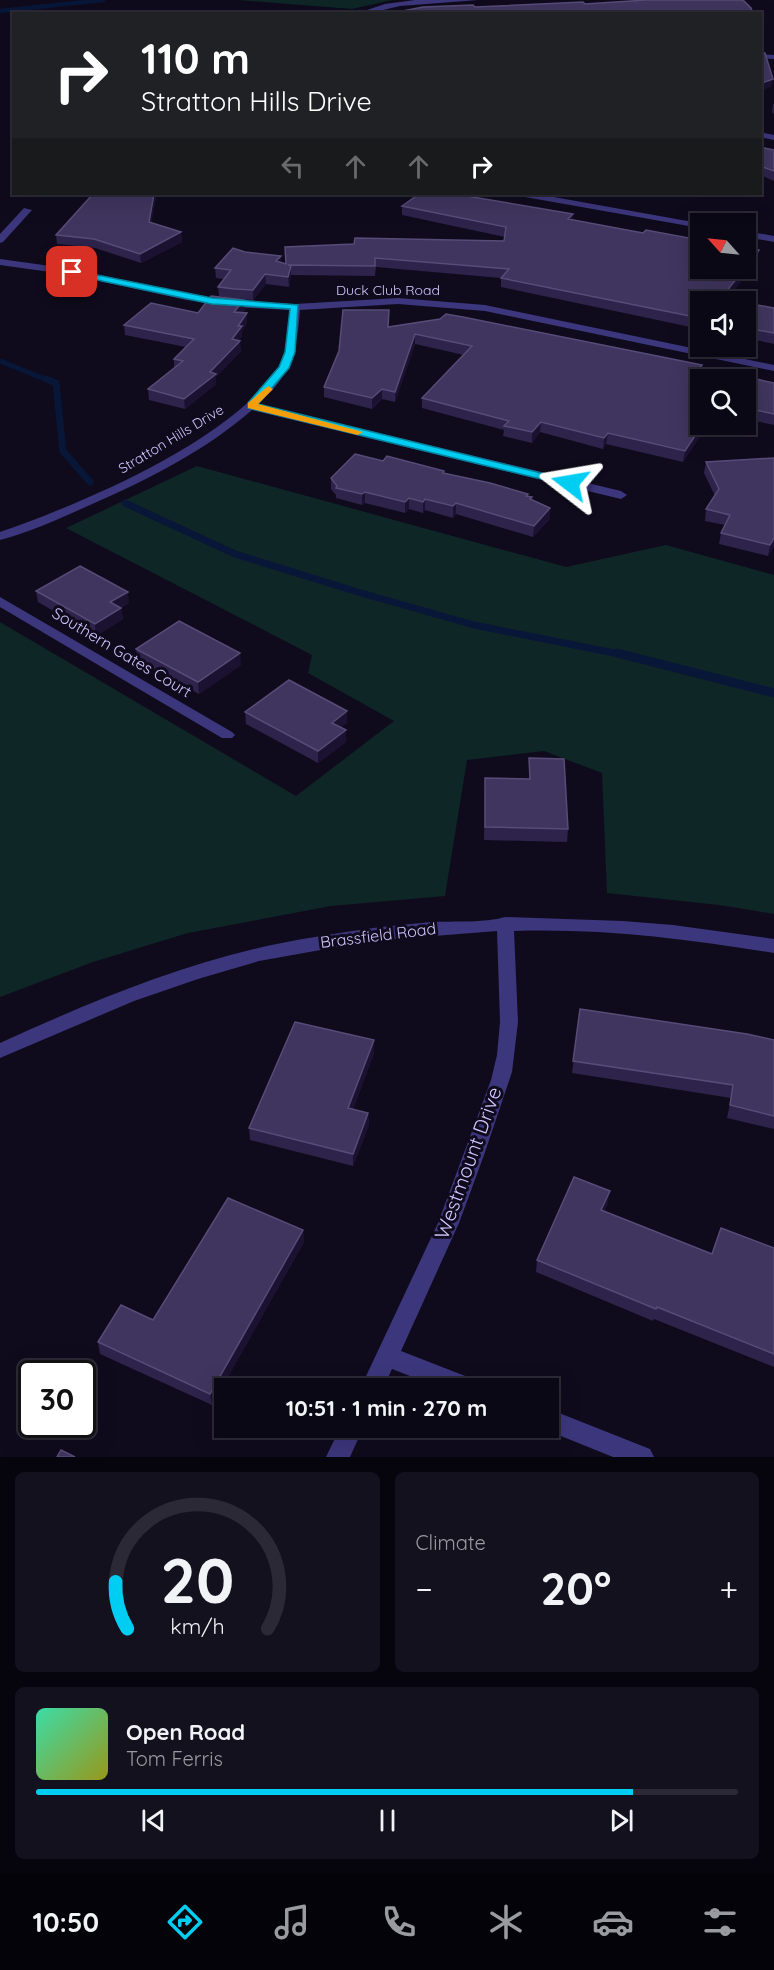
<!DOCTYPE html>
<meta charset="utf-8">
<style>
:root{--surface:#0b0816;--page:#14111f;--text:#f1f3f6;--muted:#9a9aa1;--line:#2b2935;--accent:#00cdf2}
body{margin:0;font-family:Quicksand,sans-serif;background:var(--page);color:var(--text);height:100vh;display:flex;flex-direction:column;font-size:22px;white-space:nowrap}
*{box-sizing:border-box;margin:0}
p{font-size:20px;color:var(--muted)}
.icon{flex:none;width:33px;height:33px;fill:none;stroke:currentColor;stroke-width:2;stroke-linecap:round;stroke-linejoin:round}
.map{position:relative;height:1457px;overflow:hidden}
.side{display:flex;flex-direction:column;gap:15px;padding:15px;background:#06040c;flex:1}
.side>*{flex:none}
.top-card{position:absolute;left:12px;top:12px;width:750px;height:183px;border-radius:0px;box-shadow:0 6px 24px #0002,0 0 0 2px var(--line);background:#202124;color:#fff;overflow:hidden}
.needle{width:39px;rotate:297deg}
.buttons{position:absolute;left:690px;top:213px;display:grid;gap:12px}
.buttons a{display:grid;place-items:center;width:66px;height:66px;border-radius:0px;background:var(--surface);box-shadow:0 6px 24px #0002,0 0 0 2px var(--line);font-size:30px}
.speed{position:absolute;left:18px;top:1360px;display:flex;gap:12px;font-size:30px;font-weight:700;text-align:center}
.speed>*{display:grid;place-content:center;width:78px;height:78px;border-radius:50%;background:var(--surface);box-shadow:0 6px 24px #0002,0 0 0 2px var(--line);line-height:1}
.speed .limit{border:3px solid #111;border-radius:9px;background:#fff;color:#111}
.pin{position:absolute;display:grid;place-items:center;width:51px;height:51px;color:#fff;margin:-26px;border-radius:12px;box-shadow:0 3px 9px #0006}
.me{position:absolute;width:66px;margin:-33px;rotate:284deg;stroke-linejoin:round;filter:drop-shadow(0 0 4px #0008)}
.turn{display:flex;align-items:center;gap:21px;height:126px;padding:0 30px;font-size:27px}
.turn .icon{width:78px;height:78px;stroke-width:2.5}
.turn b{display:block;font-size:42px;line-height:51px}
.lanes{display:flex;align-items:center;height:57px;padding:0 30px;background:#0003;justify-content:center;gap:30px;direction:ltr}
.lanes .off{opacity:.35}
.big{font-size:45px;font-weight:800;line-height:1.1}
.side .tile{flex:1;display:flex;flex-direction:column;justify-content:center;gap:9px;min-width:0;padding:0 21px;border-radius:9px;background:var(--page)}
.side .dial{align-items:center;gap:0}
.dial svg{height:156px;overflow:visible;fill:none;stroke:var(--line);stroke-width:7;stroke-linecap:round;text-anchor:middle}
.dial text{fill:var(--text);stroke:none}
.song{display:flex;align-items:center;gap:18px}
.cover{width:72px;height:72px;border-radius:9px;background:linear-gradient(135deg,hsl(160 70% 55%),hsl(60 70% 35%))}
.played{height:6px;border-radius:3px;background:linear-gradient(90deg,var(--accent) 85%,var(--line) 85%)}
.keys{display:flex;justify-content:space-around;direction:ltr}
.heat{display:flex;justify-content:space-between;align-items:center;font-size:33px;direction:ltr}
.side .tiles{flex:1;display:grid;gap:15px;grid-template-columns:1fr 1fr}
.tile:last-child{grid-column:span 2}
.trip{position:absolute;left:214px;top:1378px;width:345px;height:60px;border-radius:0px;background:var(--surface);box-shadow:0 6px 24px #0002,0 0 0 2px var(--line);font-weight:800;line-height:60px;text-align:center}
.tab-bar{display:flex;height:96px;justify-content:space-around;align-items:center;background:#040309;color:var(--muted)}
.tab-bar .icon{width:42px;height:42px}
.tab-bar .on{color:var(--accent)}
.tab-bar b{font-size:27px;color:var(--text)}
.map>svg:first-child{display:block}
</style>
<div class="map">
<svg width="774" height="1457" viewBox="0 0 774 1457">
<rect width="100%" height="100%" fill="#0f0b1d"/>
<!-- green -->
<g fill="#0e2626">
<polygon points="238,0 392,0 352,9"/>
<polygon points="197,466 566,567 666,545 774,575 774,914 719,905 607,893 602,773 544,751 467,760 445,896 331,906 188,933 93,962 0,997 0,622 296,796 394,721 308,673 312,655 66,528"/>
</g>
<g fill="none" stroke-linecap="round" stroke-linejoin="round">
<!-- stream-far3 -->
<polyline stroke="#081738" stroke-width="4.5" points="0,11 103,0"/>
<!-- stream-far2 -->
<polyline stroke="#081738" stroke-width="5" points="0,361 50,381"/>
<!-- stream-far1 -->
<g stroke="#081738" stroke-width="7">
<polyline points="46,379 56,383 63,451 90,482"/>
<polyline points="125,503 235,554 361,593 474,625 624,655"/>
</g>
<!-- stream -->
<polyline stroke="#081738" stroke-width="9" points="617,653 774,693"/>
<!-- minor -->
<g fill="#3c367c" fill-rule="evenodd">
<polygon points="415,0 478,0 400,6 366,14 355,14 385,4"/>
<polygon points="760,54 774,55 774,59 760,58"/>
<polygon points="760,132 774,135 774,140 760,137"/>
<polygon points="521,194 537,194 704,224 700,224 700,228 525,197"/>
<polygon points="24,208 32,210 3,242 0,243 0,234"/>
<polygon points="746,231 774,236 774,242 746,237"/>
<path d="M0,259L72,269L187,294L235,301L295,304L398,298L485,305L774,365V371L485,311L398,304L300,310C297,351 291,376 258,404L621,491L627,495L621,499L252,410C205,451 147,480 90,505C61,518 31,532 0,540V532C81,504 231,441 278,368C289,351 288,329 290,310L235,307L187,300L72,275L0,265Z"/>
<polygon points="0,597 232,732 235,735 232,738 222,738 0,607"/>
<path d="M505,917L623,921L673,925L774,939V953C688,939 601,928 514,931L518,1022L512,1072L484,1155L459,1223L401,1351L478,1381L481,1389H443L392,1369L383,1389H360L438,1223L491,1080L497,1055L500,1022L497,931L371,941L259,961L198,979L134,1001L0,1058V1043C101,997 205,954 315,937C354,930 393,925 432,922C454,921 485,923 505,917Z"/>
<polygon points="549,1409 650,1449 654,1457 613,1457 541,1428 549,1428"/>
<polygon points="340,1428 363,1428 350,1457 326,1457"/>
</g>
</g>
<!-- wall -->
<g fill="#2d234b">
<polygon points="773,104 774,104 774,114 772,112"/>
<polygon points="760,147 774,150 774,181 760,175"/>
<polygon points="93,194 156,194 156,197 151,223 181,232 182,242 141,263 95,248 57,244 56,235"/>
<polygon points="402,206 573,214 573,220 758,260 727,299 700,302 700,329 501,287 501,278 376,267 375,276 291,275 289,287 266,284 253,300 235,299 219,296 218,287 224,279 216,278 215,268 245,252 286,264 504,241 505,237 402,215"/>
<polygon points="244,300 245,310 242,313 247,323 242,331 242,336 239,340 241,351 216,377 216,384 185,409 149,400 148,389 174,368 174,359 186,347 125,335 124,325 198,313"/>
<polygon points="746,303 774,308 774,344 746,338"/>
<polygon points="389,327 702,365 702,367 774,383 774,425 746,419 746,380 700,380 700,424 708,424 683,462 606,444 603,449 540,432 532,443 503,436 504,430 422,408 422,398 464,355 415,344 395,402 382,399 372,409 324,397 324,387"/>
<polygon points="383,461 444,471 444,473 528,494 527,496 532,497 532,500 550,519 533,537 456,514 453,518 425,510 423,513 409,509 405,513 365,503 362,505 336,498 336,495 331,489 331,478"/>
<polygon points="706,462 774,546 768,556 719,544 721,533 725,525 705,521 706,509 715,496 704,473"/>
<polygon points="36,591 129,603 121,608 123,619 96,636 38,602"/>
<polygon points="136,649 241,665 199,694 138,661"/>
<polygon points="245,712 347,723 341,727 346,730 346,742 318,763 246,724"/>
<polygon points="529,758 568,829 567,842 484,840 485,778 529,779"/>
<polygon points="580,1009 774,1040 774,1129 727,1118 731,1098 572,1073"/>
<polygon points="374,1040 374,1053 353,1109 368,1113 369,1125 353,1166 250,1140 249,1128"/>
<polygon points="608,1203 604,1211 712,1254 774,1248 774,1367 654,1319 653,1321 536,1272 537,1260"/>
<polygon points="303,1230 304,1242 212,1405 100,1354 98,1342 153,1320"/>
</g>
<!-- shaded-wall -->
<g fill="#1a1230">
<polygon points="773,79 771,87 761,91 762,83"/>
<polygon points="154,194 156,194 156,197 150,232 149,222"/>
<polygon points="573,214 573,223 568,219"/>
<polygon points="181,232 182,242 141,263 140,254"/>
<polygon points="759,250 758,260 725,302 721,298"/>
<polygon points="281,256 281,265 276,261"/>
<polygon points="291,266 291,276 289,287 288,277"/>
<polygon points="265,274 266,284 253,300 253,290"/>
<polygon points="244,300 245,310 235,322 234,312"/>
<polygon points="247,313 247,323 242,331 242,336 237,344 240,341 241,351 216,377 216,384 185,409 184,399 210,372 232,339 238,326"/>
<polygon points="415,334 415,344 395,402 395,392"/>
<polygon points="382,389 382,399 372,409 372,398"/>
<polygon points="541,422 540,432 532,443 532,432"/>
<polygon points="703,424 708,424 683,462 685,451"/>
<polygon points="608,433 606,444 603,449 604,438"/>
<polygon points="365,492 365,503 362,505 362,494"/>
<polygon points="409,498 409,509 405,513 405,502"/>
<polygon points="425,499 425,510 423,513 423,502"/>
<polygon points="456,503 456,514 453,518 453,506"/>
<polygon points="550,508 550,519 533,537 534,526"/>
<polygon points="774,538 774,546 768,556 770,545"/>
<polygon points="128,592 129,603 112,613 110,602"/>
<polygon points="121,608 123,619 96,636 95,624"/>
<polygon points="240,653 241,665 199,694 198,682"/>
<polygon points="347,711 347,723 332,734 332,723"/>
<polygon points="346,730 346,742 318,763 318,751"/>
<polygon points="374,1040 374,1053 349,1120 348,1108"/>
<polygon points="368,1113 369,1125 353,1166 353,1154"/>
<polygon points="610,1191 608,1203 600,1222 601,1210"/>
<polygon points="303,1230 304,1242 212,1405 210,1394"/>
</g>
<!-- building -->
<g fill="#3f355e" stroke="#564c77" stroke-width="1.5">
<polygon points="646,0 743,0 751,8 753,14 401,14 403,11 423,7 473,5 475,7 583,2 585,4"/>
<polygon points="760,51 765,53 773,79 762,83 760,80"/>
<polygon points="760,147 774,150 774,171 760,166"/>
<polygon points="93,194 154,194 149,222 181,232 140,254 94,239 56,235"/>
<polygon points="419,194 455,194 573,214 568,219 643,233 646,230 700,240 700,268 745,268 721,298 740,302 700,302 700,318 501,278 509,269 375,258 375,266 288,265 291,266 288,277 265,274 253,290 235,289 218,287 231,270 215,268 233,248 245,252 281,256 276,261 286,264 285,247 354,244 355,238 504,241 506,227 402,206"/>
<polygon points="746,248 759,250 746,268"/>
<polygon points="211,296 244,300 234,312 247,313 238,326 242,326 232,339 240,341 210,372 216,374 184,399 148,389 183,361 174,359 194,339 124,325 151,303 198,313"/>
<polygon points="746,303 774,308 774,333 746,328"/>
<polygon points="343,310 389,310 388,327 440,319 446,314 463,317 702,365 700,367 774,383 774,414 746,408 746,380 700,380 700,424 703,424 685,451 608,433 604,438 541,422 532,432 504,426 509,421 422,398 472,346 415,334 395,392 382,389 372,398 324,387 339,351"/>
<polygon points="355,454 383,461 387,456 444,471 443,473 490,483 528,494 526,496 532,497 530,499 550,508 534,526 456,503 453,506 425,499 423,502 409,498 405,502 365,492 362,494 336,488 337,486 331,478"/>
<polygon points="774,458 774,538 770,545 721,533 730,515 706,509 719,489 706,462"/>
<polygon points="80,566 128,592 110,602 121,608 95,624 36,591"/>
<polygon points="179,621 240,653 198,682 136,649"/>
<polygon points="289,680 347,711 332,723 346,730 318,751 245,712"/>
<polygon points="529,758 564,759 568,829 485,827 485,778 530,779"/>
<polygon points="580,1009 747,1034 774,1040 774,1116 730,1105 733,1085 573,1061"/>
<polygon points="295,1022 374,1040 348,1108 368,1113 353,1154 249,1128"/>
<polygon points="574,1177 610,1191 601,1210 712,1254 721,1228 774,1248 774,1354 657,1307 656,1309 537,1260"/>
<polygon points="228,1198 303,1230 210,1394 98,1342 121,1305 153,1320"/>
<polygon points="61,1450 75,1457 57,1457"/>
</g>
<!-- route -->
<polygon fill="#00cdf2" stroke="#00859d" stroke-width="1.5" points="72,270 212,298 298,305 295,352 289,368 258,404 574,481 575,483 570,486 248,408 248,403 279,367 285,352 290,309 212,304 68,274 68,271"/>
<!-- slow -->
<polygon fill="#f59e0b" points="268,386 273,389 258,404 363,432 358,435 248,408 248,403"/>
<g text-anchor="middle" stroke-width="6" stroke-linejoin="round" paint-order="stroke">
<!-- far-street labels -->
<g font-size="14" fill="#d0c7ff" stroke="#0f0b1d">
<text x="388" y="295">Duck Club Road</text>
<text transform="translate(171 439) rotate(-31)" y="5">Stratton Hills Drive</text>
</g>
<!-- street labels -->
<g font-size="16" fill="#d0c7ff" stroke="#0f0b1d">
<text transform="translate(122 652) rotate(31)" y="6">Southern Gates Court</text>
<text transform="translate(378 935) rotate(-7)" y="6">Brassfield Road</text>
</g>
<!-- near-street labels -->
<g font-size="20" fill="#d0c7ff" stroke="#0f0b1d">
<text transform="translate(468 1163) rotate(-70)" y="7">Westmount Drive</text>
</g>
</g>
</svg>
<div class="buttons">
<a><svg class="needle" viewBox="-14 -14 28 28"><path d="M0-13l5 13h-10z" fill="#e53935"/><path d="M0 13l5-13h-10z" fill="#9a9aa1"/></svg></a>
<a><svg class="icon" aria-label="sound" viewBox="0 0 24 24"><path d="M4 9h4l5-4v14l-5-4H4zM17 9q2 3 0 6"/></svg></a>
<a><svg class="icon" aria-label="search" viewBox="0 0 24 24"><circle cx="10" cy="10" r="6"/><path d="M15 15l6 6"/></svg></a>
</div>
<div class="speed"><div class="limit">30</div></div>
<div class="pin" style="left:72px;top:272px;background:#d93025"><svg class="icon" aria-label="arrive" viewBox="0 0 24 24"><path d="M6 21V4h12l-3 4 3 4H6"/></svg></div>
<svg class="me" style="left:570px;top:483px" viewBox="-20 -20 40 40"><path d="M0-17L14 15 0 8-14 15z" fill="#00cdf2" stroke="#fff" stroke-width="4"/></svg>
<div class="trip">10:51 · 1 min · 270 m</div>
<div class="top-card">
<div class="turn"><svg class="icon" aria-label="right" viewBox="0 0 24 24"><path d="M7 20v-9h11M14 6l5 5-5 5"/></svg><div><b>110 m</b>Stratton Hills Drive</div></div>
<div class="lanes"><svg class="icon off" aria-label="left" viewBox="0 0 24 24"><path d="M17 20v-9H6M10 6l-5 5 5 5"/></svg><svg class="icon off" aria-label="ahead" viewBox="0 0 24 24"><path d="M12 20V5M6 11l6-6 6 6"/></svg><svg class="icon off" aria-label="ahead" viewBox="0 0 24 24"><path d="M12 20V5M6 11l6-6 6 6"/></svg><svg class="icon" aria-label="right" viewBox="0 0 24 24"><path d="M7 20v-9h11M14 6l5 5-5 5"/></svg></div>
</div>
</div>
<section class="side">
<div class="tiles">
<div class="tile dial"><svg viewBox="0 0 100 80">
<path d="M14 69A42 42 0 1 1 86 69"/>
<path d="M14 69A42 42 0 0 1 8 45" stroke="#00cdf2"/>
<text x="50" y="56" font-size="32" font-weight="700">20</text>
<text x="50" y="72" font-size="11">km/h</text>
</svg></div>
<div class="tile"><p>Climate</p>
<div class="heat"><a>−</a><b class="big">20°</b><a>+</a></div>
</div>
<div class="tile">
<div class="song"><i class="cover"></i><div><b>Open Road</b><p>Tom Ferris</p></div></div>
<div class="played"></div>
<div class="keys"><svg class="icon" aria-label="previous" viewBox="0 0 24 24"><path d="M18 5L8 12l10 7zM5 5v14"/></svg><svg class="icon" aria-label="pause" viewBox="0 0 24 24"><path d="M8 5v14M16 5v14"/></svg><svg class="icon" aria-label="next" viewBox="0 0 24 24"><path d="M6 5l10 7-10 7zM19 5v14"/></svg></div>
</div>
</div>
</section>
<nav class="tab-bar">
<b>10:50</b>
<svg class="icon on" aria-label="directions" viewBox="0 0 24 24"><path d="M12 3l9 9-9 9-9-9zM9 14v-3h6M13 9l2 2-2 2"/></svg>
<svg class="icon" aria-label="music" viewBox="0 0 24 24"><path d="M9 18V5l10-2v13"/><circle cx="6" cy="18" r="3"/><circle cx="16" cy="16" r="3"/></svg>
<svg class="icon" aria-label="phone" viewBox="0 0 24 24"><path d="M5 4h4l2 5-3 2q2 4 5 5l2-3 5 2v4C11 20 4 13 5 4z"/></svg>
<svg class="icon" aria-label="climate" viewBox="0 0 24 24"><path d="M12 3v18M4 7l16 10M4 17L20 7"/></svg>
<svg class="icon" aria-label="car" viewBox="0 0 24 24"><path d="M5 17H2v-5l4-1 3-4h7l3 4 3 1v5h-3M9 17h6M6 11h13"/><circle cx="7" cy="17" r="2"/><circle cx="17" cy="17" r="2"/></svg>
<svg class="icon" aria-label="filters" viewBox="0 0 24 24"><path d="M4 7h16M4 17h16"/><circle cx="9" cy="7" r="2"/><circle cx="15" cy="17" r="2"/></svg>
</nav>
